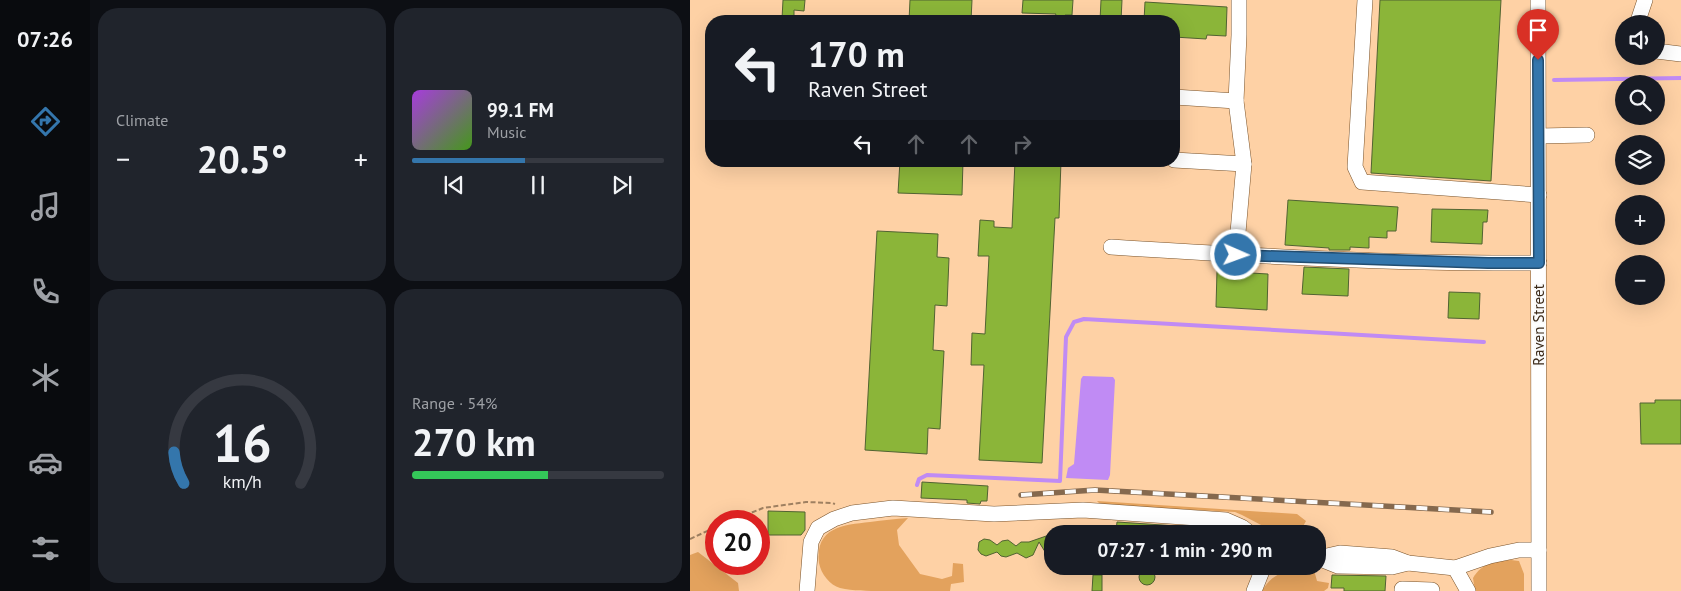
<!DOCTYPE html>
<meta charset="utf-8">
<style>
:root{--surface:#171b24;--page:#20242c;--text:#f1f3f6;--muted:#9ea1a6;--line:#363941;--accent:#3476ac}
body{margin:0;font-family:"PT Sans",sans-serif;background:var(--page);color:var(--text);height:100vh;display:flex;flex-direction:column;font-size:19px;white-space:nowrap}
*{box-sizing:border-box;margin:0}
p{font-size:16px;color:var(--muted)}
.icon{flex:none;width:28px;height:28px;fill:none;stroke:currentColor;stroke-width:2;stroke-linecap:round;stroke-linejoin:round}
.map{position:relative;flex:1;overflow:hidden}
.sheet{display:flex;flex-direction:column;gap:8px;padding:8px;background:#0d0f14;width:600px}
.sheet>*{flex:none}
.hud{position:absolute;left:15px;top:15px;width:475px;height:152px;border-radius:20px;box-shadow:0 5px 20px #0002;background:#171b24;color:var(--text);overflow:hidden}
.fabs{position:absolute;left:925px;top:15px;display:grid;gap:10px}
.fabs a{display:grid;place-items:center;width:50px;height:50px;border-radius:50%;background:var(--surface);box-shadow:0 5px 20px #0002;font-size:25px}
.speed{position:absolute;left:15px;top:510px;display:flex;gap:10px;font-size:25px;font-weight:700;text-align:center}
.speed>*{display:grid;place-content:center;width:65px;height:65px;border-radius:50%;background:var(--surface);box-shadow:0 5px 20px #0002;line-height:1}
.speed .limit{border:8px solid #d22;background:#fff;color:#111}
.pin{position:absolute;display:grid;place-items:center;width:42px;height:42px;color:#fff;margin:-51px -21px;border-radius:50% 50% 50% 0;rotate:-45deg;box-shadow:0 0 5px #0007}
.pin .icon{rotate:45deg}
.me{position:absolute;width:55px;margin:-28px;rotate:92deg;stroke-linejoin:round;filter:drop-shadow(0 0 4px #0008)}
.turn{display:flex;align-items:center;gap:18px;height:105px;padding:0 20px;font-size:22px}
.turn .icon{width:65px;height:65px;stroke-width:2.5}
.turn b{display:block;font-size:35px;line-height:42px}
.lanes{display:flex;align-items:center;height:48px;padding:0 20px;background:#0003;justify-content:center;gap:25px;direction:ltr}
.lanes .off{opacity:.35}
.big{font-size:38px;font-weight:600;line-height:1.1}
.sheet .widget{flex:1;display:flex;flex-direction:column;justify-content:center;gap:8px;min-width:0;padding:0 18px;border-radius:20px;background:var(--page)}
.sheet .dial{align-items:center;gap:0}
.dial svg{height:130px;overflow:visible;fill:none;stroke:var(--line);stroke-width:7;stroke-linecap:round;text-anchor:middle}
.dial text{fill:var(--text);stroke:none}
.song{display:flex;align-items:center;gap:15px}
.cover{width:60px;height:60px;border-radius:8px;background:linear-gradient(135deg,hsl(280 70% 55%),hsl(100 70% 35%))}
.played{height:5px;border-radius:2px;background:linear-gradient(90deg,var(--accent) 45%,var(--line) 45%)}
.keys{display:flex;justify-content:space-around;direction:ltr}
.heat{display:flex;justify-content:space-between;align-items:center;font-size:28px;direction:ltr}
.charge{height:8px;border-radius:4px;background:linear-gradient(90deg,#34c759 54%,var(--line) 0)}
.sheet .tiles{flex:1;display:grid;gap:8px;grid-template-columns:repeat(2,1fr)}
.trip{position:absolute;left:354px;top:525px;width:282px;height:50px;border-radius:20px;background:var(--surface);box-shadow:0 5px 20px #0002;font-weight:600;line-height:50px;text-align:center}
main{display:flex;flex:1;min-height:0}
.tab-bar{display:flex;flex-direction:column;width:90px;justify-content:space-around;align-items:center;background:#090b0e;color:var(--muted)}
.tab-bar .icon{width:35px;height:35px}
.tab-bar .active{color:var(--accent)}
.tab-bar b{font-size:22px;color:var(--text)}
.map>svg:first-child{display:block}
</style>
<main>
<nav class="tab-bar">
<b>07:26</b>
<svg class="icon active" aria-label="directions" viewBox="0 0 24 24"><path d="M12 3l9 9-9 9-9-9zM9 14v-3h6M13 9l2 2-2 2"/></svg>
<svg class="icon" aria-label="music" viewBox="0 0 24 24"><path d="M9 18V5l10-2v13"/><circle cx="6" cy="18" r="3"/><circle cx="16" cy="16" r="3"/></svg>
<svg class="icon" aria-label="phone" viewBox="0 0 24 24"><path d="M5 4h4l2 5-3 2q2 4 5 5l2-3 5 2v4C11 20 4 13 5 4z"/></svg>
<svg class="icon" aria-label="climate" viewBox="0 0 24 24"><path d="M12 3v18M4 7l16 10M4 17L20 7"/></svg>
<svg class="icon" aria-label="car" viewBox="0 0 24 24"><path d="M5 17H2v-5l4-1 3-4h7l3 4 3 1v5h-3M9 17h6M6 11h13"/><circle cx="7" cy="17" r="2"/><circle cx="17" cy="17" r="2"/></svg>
<svg class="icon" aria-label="filters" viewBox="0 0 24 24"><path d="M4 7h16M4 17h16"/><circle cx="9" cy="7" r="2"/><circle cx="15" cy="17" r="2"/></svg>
</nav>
<section class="sheet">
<div class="tiles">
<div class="widget"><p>Climate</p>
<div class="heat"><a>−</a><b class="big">20.5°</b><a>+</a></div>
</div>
<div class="widget">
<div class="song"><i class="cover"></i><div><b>99.1 FM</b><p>Music</p></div></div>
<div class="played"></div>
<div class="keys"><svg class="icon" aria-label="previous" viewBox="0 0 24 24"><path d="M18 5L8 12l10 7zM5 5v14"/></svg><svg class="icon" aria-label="pause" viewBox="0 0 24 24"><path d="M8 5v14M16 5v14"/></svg><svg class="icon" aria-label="next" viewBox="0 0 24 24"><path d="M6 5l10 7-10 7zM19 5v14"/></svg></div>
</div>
<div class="widget dial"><svg viewBox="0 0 100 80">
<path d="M14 69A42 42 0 1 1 86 69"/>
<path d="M14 69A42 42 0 0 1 8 50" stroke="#3476ac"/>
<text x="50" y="56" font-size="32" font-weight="700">16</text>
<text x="50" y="72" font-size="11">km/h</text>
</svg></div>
<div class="widget"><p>Range · 54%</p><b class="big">270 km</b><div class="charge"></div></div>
</div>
</section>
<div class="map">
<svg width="991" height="591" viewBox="0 0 991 591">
<rect width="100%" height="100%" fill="#fed1a5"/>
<!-- green -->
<g fill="#e3a25d">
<polygon points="407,501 607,514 616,521 609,534 588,534 552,515 545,512 411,505"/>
<path d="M218,518L207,530L209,545L230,574L252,579L262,576L263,563L273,564L274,582L261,584L260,591C237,591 215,591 192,591C178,591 163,591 150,588C140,585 131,574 129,563C125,527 153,525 180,522C193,520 205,519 218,518Z"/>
<polygon points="8,552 48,583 49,591 0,591 0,555"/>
<path d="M821,560L829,561L834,574V591H785L783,578C792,563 804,561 821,560Z"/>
<path d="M604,569L624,570L627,581L639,583L638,588L634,591H572C579,578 590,572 604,569Z"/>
</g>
<!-- water -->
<polygon fill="#c08bf4" points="393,376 423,377 425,380 420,475 418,480 376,478 378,468 384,464 391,379"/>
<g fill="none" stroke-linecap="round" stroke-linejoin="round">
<!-- stream -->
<g stroke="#c08bf4" stroke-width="4">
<polyline points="864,80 991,78"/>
<polyline points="227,485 229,479 237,475 370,481 376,337 384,322 394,319 794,342"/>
</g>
</g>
<!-- building -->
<g fill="#8bb539" stroke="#516332">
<polygon points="93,0 115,0 114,11 104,10 104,19 92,19"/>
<polygon points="220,0 282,0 281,21 219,21"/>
<polygon points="333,0 383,0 382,15 375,15 377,21 363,21 366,14 332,13"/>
<polygon points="411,0 432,0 431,21 410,21"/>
<polygon points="690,0 811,0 801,181 681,173"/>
<polygon points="455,2 537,7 536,36 517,35 516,39 484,37 484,21 454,21"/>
<polygon points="210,161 273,161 272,195 208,193"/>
<polygon points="325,161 371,161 369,218 365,218 352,463 289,460 294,365 281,365 282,333 295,334 299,256 288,256 290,220 304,221 304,227 322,228"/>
<polygon points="598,200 708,207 706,231 697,231 697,238 679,237 679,248 660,247 660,250 639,250 639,248 595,245"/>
<polygon points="742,209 798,210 797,222 793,222 792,244 741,242"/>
<polygon points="187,231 248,234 247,257 259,258 257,306 245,305 243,350 254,351 250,429 238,428 237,454 175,450"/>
<polygon points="614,267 659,269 658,296 612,294"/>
<polygon points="527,271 578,274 577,310 526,307"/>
<polygon points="759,292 790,293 789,319 758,318"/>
<polygon points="965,400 991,400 991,444 951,444 950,403 965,403"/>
<polygon points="232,482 298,486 297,501 291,501 290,504 277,503 277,500 231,498"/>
<polygon points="78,511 115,512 115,530 111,535 78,535"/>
<polygon points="427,522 518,528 518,534 469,534 426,531"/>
<polygon points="362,534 362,563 349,542 343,555 336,558 327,553 316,557 311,556 307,552 296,556 291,554 288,550 289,542 294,539 300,540 307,545 312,541 318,540 326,546 331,542 339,542"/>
<circle cx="457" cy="577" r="8"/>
<polygon points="403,575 412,575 412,591 402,591"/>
<polygon points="642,575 696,576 695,591 654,591 654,588 641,588"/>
</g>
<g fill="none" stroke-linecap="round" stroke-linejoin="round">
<!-- minor casing -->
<g stroke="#7a532a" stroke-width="16">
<g id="minor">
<polyline points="675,0 665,167 672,182 849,195"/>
<polyline points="848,0 849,591"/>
<polyline points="947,24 955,0"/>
<polyline points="966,51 991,54"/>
<polyline points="484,97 546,101"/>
<polyline points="849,136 897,135"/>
<polyline points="484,160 554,164 546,101 549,35 549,0"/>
<path d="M421,247C563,256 706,264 849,263"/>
<polyline points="546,255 554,164"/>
<polyline points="628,558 650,553 702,557 718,563 765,568 800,556 829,550 849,550"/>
<polyline points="628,558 648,566 702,567 718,563"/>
<polyline points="765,568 778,591"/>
<polyline points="117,591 121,542 128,528 144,519 162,513 203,508 304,514 393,510 536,520 552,527 561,534"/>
<polyline points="564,591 574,566"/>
<polyline points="712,591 712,589 742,590"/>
</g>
</g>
<!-- path -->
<g stroke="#9f8061" stroke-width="2" stroke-dasharray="5 2.5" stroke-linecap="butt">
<polyline points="41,521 73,508 116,502 142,503 145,504"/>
<polyline points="572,527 586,534"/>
<polyline points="0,539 26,527"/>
</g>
<!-- minor -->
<use href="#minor" stroke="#fff" stroke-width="15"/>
<!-- rail casing -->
<g stroke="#85694e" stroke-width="5.5">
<polyline id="rail" points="331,495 405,490 801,512"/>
</g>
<!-- rail -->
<use href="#rail" stroke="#fbfbfb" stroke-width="4" stroke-dasharray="11" stroke-linecap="butt"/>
</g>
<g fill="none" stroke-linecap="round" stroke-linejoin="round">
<!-- route casing -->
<g stroke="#224d70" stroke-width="12">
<polyline id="route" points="546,255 798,263 849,263 848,60"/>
</g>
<!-- route -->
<use href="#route" stroke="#3476ac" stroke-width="9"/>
</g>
<g text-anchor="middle" stroke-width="4" stroke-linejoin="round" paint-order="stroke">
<!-- street labels -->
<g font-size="15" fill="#3b2a19" stroke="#fbfbfb">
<text transform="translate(849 325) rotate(-90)" y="5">Raven Street</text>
</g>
</g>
</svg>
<div class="fabs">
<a><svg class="icon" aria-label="sound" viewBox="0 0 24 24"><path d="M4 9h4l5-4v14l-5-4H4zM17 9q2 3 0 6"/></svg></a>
<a><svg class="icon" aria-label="search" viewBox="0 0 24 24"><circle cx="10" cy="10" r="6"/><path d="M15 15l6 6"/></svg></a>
<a><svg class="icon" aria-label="layers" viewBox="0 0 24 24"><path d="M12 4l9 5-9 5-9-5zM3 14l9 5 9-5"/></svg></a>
<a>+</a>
<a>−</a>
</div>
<div class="speed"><div class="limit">20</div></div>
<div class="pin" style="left:848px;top:60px;background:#d93025"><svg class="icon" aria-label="arrive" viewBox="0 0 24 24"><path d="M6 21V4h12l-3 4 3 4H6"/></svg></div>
<svg class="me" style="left:546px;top:255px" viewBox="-20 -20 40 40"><circle r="17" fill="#3476ac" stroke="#fff" stroke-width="3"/><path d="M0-11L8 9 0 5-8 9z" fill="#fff"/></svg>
<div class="trip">07:27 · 1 min · 290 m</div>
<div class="hud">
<div class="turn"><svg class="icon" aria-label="left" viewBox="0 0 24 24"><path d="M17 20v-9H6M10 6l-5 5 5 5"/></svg><div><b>170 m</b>Raven Street</div></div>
<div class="lanes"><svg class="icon" aria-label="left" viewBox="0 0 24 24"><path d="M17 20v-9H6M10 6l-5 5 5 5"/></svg><svg class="icon off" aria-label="ahead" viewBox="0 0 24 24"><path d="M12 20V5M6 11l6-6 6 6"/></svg><svg class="icon off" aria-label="ahead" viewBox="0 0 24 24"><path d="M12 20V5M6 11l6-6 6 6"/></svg><svg class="icon off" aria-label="right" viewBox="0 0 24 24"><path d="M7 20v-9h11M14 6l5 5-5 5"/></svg></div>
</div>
</div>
</main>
